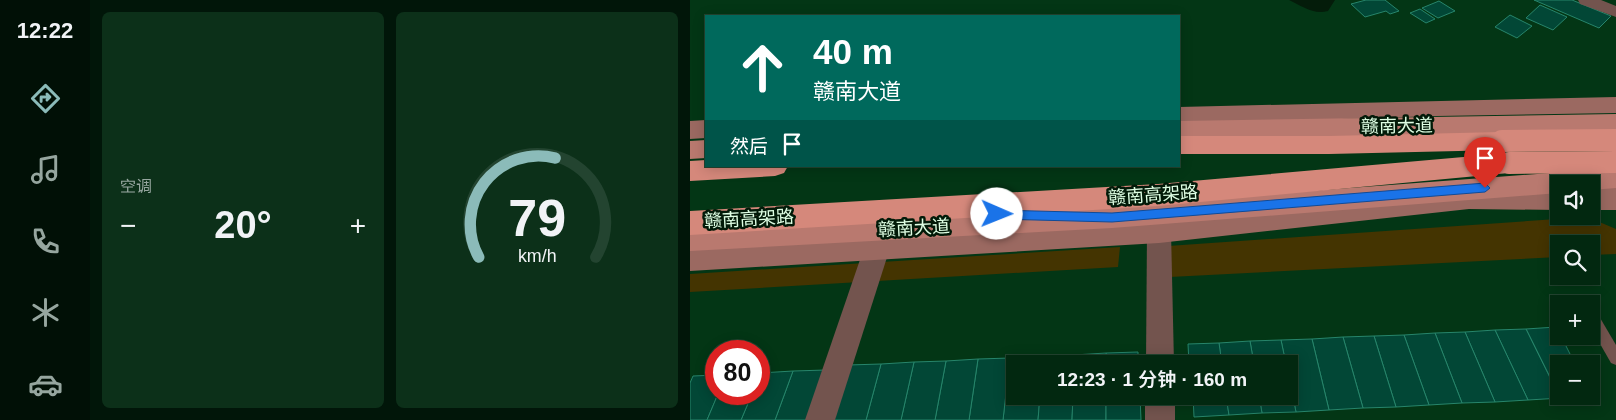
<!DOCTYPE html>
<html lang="zh">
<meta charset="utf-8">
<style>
:root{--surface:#022810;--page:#0c3019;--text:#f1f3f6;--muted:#96a69f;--line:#234430;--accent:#8bbbb9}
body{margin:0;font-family:Arial,"Noto Sans SC",sans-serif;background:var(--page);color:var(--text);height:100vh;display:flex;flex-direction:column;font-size:19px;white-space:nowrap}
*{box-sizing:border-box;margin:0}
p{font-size:16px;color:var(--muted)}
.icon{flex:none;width:28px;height:28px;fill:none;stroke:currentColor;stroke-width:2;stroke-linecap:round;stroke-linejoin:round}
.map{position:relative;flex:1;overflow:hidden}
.details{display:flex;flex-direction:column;gap:12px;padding:12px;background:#011609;width:600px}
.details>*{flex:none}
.top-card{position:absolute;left:15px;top:15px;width:475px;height:152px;border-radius:0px;box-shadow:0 2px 12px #0003,0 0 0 1px var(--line);background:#00695c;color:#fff;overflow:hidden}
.fabs{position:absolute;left:860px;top:175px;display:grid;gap:10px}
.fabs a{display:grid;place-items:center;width:50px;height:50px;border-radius:0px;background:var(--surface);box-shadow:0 2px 12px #0003,0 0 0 1px var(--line);font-size:25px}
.speed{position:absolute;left:15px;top:340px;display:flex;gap:10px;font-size:25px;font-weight:700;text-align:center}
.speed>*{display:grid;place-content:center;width:65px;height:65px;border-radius:50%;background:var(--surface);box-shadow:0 2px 12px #0003,0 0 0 1px var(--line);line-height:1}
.speed .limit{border:8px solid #d22;background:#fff;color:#111}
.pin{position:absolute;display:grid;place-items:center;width:42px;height:42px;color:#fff;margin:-51px -21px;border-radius:50% 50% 50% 0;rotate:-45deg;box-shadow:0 0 5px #0007}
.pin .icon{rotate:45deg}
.me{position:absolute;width:55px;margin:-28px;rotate:91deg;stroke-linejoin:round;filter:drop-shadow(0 0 4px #0008)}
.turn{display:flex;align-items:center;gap:18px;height:105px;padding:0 25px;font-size:22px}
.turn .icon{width:65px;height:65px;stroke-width:2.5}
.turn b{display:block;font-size:35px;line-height:42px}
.then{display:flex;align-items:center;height:48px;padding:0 25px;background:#0003;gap:10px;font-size:19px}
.big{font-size:38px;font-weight:600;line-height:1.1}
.details .tile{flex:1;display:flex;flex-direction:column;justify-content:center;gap:8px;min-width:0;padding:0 18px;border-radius:8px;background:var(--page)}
.details .dial{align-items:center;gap:0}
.dial svg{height:130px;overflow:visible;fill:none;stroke:var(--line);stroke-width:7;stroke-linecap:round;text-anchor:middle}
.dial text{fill:var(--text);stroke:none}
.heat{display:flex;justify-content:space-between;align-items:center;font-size:28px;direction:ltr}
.details .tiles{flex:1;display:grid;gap:12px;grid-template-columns:repeat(2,1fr)}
.trip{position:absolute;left:316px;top:355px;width:292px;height:50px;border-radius:0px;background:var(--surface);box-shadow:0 2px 12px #0003,0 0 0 1px var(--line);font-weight:600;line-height:50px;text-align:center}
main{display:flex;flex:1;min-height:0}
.menu{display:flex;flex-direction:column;width:90px;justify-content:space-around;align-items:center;background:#011006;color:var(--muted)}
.menu .icon{width:35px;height:35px}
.menu .current{color:var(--accent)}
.menu b{font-size:22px;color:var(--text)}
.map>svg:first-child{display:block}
</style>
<main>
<nav class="menu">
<b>12:22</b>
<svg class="icon current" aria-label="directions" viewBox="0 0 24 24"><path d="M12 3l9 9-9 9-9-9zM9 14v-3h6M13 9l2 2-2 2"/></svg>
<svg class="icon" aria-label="music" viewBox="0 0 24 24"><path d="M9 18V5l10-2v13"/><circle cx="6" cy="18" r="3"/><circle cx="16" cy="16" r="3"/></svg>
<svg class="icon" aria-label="phone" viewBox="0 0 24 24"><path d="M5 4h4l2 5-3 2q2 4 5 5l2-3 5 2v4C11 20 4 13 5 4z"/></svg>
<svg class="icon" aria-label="climate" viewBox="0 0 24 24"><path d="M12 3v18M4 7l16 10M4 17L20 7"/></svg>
<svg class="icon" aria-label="car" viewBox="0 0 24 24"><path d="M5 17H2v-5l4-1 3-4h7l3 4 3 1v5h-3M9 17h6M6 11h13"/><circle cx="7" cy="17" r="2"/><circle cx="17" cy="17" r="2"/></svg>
</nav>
<section class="details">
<div class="tiles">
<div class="tile"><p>空调</p>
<div class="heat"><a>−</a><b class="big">20°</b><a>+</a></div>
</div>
<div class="tile dial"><svg viewBox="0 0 100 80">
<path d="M14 69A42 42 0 1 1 86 69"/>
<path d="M14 69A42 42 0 0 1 61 8" stroke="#8bbbb9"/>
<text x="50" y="56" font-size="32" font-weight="700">79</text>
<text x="50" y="72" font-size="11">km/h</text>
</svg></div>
</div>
</section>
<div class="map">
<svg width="926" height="420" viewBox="0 0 926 420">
<rect width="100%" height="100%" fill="#033615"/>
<!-- green -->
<g fill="#443401">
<polygon points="881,218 907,221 926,229 926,254 901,255 901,244 869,244 869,257 480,277 478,246"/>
<polygon points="430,247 428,267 0,292 0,274"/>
</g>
<!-- water -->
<path fill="#041c0a" d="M599,0H645L638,11C623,15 612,6 599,0Z"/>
<!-- building -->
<g fill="#024736" stroke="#27856b">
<polygon points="676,0 695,0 709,11 700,14 696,11 675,17 661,4"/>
<polygon points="844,0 882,0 921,16 909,28"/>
<polygon points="749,1 765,11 748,18 732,8"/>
<polygon points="850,5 877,17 863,30 836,18"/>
<polygon points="730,9 745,19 736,23 720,13"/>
<polygon points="820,15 842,26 827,38 805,27"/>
<polygon points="866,327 869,336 871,336 885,364 869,364 869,395 836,329"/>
<polygon points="836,329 869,396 871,398 838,400 805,330"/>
<polygon points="805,330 838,400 805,402 775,332"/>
<polygon points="775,332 805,402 772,403 745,333"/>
<polygon points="745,333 772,403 739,405 714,335"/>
<polygon points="714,335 739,405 706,407 684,336"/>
<polygon points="684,336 706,407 673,408 653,337"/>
<polygon points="653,337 673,408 639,410 622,339"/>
<polygon points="622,339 639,410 606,412 600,383 600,364 596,364 591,340"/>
<polygon points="591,340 596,364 564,364 560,341"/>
<polygon points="560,341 564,364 532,364 529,343"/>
<polygon points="529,343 532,364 499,364 498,344"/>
<polygon points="448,352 448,364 416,364 416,353"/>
<polygon points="416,353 416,364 384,364 384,355"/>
<polygon points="384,355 384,364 352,364 353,356"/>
<polygon points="353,356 352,364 325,364 325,396 350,396 348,420 313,420 320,358"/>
<polygon points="320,358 313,420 279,420 288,359"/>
<polygon points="288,359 279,420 245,420 256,361"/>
<polygon points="256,361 245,420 211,420 224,362"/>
<polygon points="224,362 211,420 176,420 191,364"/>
<polygon points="191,364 176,420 142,420 158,365"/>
<polygon points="136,370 120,420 85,420 103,371"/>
<polygon points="103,371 85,420 51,420 62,394 69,394 70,373"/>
<polygon points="26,375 26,394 28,394 17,420 0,420 0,383 3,376"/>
<polygon points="600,383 606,412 572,413 569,396 600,396"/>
<polygon points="28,394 62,394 51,420 17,420"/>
<polygon points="350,396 383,396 382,420 348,420"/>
<polygon points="383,396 416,396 416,420 382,420"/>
<polygon points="416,396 450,396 451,420 416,420"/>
<polygon points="503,396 536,396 539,415 504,417"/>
<polygon points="536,396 569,396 572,413 539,415"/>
</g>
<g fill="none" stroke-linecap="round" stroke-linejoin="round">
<!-- lane -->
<polygon fill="#73544e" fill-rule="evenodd" points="901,309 906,311 926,345 926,365 921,363 901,328"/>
<!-- street -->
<g fill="#73544e" fill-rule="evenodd">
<polygon points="888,0 911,0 926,6 926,17 890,4"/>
<polygon points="469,221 478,224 481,231 484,364 456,364 457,231 460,224"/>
<polygon points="187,237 196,240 200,248 145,420 115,420 174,248 178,240"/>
<rect x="455" y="396" width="30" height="24"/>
</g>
<!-- secondary -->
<g fill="#9b6961" fill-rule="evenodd">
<polygon points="926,97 926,113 747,116 489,124 489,107"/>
<polygon points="16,120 16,138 0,139 0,121"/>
<polygon points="779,187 869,188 869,210 779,209 469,243 0,271 0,245 469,219"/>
<rect x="901" y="188" width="25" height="22"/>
</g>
<!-- primary -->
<g fill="#b9796f" fill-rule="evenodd">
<polygon points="926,114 926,132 489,139 489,121"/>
<polygon points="16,140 16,158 0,159 0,141"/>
<polygon points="926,168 926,188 901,190 901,184 869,184 869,193 422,228 0,251 0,227 422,206"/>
</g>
<!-- highway -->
<g fill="#d5887b" fill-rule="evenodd">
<polygon points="812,132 821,134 824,141 821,148 812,150 639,154 489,154 489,136 639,136"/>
<polygon points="819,153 828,156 832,163 828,170 819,173 468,206 0,235 0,211 468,184"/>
<polygon points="16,160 16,166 98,166 94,173 85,176 0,181 0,161"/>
</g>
<!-- highway-bridge -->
<g stroke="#d5887b" stroke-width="22">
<polyline points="812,141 926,140"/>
<polyline points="819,163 926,162"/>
</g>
</g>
<!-- route -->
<polygon fill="#1a73e8" stroke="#114b97" points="795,183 800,188 795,192 422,222 307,219 303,218 301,214 303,211 307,210 422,213"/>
<g text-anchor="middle" stroke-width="5" stroke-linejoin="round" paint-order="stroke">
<!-- street labels -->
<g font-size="18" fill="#defee3" stroke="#021a08">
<text transform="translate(707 126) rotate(-1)" y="6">赣南大道</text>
<text transform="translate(463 195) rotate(-4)" y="6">赣南高架路</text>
<text transform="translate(59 219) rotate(-3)" y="6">赣南高架路</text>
<text transform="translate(224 228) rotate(-3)" y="6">赣南大道</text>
</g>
</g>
</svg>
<div class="fabs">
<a><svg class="icon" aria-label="sound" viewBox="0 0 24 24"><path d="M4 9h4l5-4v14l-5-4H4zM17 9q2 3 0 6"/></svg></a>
<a><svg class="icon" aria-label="search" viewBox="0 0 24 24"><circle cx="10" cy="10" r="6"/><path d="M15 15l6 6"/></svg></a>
<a>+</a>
<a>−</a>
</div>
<div class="speed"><div class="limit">80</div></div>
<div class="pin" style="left:795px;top:188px;background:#d93025"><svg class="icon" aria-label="arrive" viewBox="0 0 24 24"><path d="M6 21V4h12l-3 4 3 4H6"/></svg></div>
<svg class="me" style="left:307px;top:214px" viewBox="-20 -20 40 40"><circle r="19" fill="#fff"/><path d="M0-13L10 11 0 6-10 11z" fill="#1a73e8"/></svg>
<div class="trip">12:23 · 1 分钟 · 160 m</div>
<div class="top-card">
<div class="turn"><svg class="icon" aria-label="ahead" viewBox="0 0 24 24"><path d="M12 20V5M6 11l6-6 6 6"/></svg><div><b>40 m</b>赣南大道</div></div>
<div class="then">然后<svg class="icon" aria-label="arrive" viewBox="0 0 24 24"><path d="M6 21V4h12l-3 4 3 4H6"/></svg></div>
</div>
</div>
</main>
